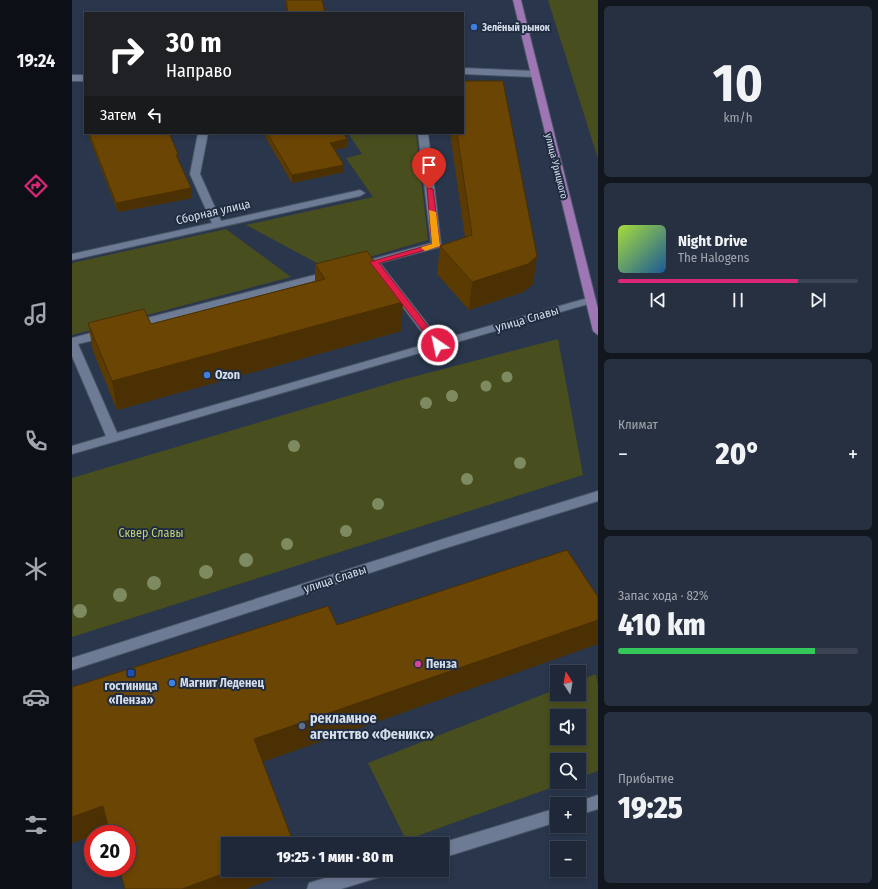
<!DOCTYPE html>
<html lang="ru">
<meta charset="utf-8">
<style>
:root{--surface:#1f2838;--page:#273040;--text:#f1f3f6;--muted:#a1a6ae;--line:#3c4453;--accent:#db2777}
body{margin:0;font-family:"Fira Sans Condensed",sans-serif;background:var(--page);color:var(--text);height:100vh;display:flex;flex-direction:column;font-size:15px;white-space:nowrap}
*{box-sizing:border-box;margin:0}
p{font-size:13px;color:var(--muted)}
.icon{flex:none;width:22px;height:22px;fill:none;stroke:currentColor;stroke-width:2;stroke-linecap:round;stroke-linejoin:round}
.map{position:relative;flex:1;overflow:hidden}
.panel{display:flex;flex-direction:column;gap:6px;padding:6px;background:#11161f;width:280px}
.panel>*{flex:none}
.top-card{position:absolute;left:12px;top:12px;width:380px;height:122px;border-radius:0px;box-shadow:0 2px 6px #0003,0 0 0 1px var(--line);background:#202124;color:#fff;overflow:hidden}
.needle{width:26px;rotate:349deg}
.buttons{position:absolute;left:478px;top:665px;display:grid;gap:8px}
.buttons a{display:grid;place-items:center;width:36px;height:36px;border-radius:0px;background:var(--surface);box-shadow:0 2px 6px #0003,0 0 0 1px var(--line);font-size:20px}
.speed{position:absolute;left:12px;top:825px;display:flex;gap:8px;font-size:20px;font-weight:700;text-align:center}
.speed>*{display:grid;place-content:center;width:52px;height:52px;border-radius:50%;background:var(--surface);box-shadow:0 2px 6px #0003,0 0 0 1px var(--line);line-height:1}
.speed .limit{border:6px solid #d22;background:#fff;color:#111}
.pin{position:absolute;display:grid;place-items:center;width:34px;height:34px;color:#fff;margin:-41px -17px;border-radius:50% 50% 50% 0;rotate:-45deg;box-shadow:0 0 4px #0007}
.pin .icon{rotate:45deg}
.me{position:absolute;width:44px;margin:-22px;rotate:326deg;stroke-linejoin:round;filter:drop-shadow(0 0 3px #0008)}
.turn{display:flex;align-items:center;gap:14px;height:84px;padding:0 16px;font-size:18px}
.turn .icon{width:52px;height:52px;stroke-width:2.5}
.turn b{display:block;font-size:28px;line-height:34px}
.then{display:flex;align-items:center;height:38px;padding:0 16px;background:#0003;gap:8px;font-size:15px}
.big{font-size:30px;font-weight:800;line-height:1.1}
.panel .widget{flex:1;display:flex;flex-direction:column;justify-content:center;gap:6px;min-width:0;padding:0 14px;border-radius:6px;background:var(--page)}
.panel .dial{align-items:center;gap:0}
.dial b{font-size:52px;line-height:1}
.song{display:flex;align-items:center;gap:12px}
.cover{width:48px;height:48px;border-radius:6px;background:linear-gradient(135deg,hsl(80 70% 55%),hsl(210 70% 35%))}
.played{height:4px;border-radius:2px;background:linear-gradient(90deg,var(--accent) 75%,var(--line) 75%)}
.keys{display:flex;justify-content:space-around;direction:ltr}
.heat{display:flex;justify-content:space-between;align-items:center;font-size:22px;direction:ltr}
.charge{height:6px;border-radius:3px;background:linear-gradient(90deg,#34c759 82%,var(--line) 0)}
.trip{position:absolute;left:149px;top:837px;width:228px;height:40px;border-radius:0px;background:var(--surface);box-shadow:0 2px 6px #0003,0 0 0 1px var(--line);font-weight:800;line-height:40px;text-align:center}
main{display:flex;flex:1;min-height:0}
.menu{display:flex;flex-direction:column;width:72px;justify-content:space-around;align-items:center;background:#0c1016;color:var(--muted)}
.menu .icon{width:28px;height:28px}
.menu .active{color:var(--accent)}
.menu b{font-size:18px;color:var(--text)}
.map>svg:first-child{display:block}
</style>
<main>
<nav class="menu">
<b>19:24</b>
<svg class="icon active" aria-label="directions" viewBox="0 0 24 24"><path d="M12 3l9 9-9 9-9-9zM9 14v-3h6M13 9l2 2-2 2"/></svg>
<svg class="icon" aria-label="music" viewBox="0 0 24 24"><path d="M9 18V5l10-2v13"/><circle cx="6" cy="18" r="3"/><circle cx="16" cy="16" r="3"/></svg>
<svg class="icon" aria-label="phone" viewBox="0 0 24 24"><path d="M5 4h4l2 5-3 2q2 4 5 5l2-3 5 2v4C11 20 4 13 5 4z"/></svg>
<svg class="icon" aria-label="climate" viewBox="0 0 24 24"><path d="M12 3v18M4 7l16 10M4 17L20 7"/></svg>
<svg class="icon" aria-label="car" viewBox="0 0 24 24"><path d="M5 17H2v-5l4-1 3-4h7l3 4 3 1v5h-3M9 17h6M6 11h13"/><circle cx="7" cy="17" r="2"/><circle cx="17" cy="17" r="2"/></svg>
<svg class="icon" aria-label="filters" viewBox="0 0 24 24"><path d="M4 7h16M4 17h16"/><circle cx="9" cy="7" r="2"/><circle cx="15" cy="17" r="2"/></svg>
</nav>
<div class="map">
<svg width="526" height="889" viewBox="0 0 526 889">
<rect width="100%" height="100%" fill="#29364b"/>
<!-- green -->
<g fill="#494e1f" fill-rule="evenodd">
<polygon points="476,0 526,0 526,159"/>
<polygon points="276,133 344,133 356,240 256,269 174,225 301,197 274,158 290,154"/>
<polygon points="154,229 219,277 0,335 0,263"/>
<polygon points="486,339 511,475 0,637 0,478 329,380"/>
<path d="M524,674L526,686V771L507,778V760H485V782H495L334,840L296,763L485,689V694H507V680ZM485,716H507V738H485Z"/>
</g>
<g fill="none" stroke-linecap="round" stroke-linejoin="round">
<!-- minor casing -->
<g stroke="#495364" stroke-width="2">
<g id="minor">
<polygon points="391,68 463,71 467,74 463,77 391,74"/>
<rect x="0" y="75" width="13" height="6"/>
<polygon points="126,133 136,133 128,174 149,221 288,190 293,193 288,196 0,260 0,254 140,223 118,174"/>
<polygon points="346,133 356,133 369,245 368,247 308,263 368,340 519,297 524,300 523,302 0,454 0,446 34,436 0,356 0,338 34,329 39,333 38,336 6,344 45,433 358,343 300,266 287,269 282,266 283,264 359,243"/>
<polygon points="258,271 263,274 262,276 63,329 58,325 63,321"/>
<polygon points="526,491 526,501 374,548 0,670 0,658 374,538"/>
<polygon points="526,795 526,809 507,815 507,804 502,803"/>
<polygon points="485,808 485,822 370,858 370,844 366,844"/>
<polygon points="279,870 313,870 311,876 269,889 235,889 237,883"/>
</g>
</g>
<!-- major casing -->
<g stroke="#495364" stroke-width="2">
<polygon id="major" points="441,0 449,0 526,309 526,335 521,331"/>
</g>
<!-- minor -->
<use href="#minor" fill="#6d7b94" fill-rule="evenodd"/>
<!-- major -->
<use href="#major" fill="#9f76b4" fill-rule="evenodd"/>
</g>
<!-- trees -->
<g fill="#7e8a60">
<circle cx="435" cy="377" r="5.5"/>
<circle cx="414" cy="386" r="5.5"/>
<circle cx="380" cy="396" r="6"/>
<circle cx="354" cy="403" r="6"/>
<circle cx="222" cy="446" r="6"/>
<circle cx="448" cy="463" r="6"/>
<circle cx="395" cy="479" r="6"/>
<circle cx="306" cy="504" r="6"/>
<circle cx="274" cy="531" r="6"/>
<circle cx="215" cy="544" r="6"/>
<circle cx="174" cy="560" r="7"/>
<circle cx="134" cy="572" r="7"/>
<circle cx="82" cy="583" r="7"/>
<circle cx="48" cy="595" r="7"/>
<circle cx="8" cy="611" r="7"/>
</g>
<!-- wall -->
<g fill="#5c3b03">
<polygon points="213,0 250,0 253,13 215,13"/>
<polygon points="16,133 97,133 106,154 107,163 120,198 46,212 17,137"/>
<polygon points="191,133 271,133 275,139 275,147 263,150 272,172 220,183"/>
<polygon points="378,133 391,133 461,284 451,292 397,310 365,274 368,246 393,237"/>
<polygon points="243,264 331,302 329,331 45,410 21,351 16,323 79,324 243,281"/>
</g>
<!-- shaded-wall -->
<g fill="#4b3003">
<polygon points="275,139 275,147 258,151 258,143"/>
<polygon points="106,154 107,163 104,155"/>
<polygon points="272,165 272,172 220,183 220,175"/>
<polygon points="119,188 120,198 46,212 44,203"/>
<polygon points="465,256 461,284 451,292 397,310 400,282"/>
<polygon points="331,302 329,331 45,410 40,381"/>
<polygon points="526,620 526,644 185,764 182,739"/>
<polygon points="31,806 38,830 27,834 21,834 21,836 0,843 0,817"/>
<polygon points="161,870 224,870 174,889 110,889"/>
</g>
<!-- building -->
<g fill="#6b4504" stroke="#4b3003">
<polygon points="214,0 250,0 253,13 216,13"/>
<polygon points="391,81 431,81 465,256 456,264 400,282 368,246 400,235 385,133 391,133"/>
<polygon points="17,133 97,133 106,154 104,155 119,188 44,203"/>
<polygon points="195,133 271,133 275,139 258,143 272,165 220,175"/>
<polygon points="295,251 331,302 40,381 16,323 72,309 79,324 253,279 243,264"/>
<polygon points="495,550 526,597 526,620 182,739 222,844 156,844 156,870 161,870 110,889 53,889 47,868 55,868 55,834 38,834 31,806 0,817 0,687 256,606 265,625"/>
</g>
<!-- route -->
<polygon fill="#e11d48" stroke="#92132f" points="355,188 361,189 368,246 307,263 369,343 370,345 366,348 363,347 298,262 360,244"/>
<!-- slow -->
<polygon fill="#f59e0b" points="357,210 364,212 368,246 353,251 349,248 350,247 360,244"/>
<!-- markers -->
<g fill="#3f7fe0" stroke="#202c40" stroke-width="1.5">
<circle cx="402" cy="27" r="4"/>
<circle cx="135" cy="375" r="4"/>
<circle cx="100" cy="683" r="4"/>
</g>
<circle fill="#d1479c" stroke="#202c40" stroke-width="1.5" cx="346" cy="664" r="4"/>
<rect fill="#1a4fb4" stroke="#202c40" stroke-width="1.5" x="55" y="669" width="8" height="8" rx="2"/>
<circle fill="#5c6f8a" stroke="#202c40" stroke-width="1.5" cx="230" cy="726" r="4"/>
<g text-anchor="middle" stroke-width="4" stroke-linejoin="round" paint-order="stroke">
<!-- far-poi labels -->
<g font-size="10" font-weight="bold" fill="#d5deeb" stroke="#202c40" text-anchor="start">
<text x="410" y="31">Зелёный рынок</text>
</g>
<!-- far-street labels -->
<g font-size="10" fill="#d5deeb" stroke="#202c40">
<text transform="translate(485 166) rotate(76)" y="4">улица Урицкого</text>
</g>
<!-- street labels -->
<g font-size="12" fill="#d5deeb" stroke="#202c40">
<text transform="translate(141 212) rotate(-13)" y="4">Сборная улица</text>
<text transform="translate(455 319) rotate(-16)" y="4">улица Славы</text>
<text transform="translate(263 579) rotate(-18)" y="4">улица Славы</text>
</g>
<!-- poi labels -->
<g font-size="12" font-weight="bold" fill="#d5deeb" stroke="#202c40" text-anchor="start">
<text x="143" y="379">Ozon</text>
<text x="354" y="668">Пенза</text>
<text x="108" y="687">Магнит Леденец</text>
<text x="59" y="690" text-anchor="middle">гостиница<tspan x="59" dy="14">«Пенза»</tspan></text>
</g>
<!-- park labels -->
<g font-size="12" fill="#c4cf72" stroke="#202c40">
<text x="79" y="537">Сквер Славы</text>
</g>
<!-- near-poi labels -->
<g font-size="14" font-weight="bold" fill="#d5deeb" stroke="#202c40" text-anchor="start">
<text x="238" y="723">рекламное<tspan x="238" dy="16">агентство «Феникс»</tspan></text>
</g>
</g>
</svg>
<div class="buttons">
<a><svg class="needle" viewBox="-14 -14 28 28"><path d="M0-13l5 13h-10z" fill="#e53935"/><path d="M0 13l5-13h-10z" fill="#a1a6ae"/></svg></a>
<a><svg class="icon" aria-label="sound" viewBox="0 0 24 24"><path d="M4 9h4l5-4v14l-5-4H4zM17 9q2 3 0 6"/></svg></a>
<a><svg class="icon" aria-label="search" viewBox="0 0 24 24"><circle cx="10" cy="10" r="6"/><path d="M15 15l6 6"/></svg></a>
<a>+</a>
<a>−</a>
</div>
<div class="speed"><div class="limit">20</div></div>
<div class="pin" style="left:357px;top:189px;background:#d93025"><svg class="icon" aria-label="arrive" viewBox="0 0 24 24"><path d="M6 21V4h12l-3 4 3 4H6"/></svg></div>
<svg class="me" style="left:366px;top:345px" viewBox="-20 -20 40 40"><circle r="17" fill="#e11d48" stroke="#fff" stroke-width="3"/><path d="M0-11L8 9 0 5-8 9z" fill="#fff"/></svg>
<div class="trip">19:25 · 1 мин · 80 m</div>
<div class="top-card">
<div class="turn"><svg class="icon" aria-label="right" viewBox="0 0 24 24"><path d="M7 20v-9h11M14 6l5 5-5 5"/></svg><div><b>30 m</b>Направо</div></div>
<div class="then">Затем<svg class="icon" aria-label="left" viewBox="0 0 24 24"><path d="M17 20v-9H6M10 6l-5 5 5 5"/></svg></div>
</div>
</div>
<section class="panel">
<div class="widget dial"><b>10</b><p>km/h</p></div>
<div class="widget">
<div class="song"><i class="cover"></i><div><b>Night Drive</b><p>The Halogens</p></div></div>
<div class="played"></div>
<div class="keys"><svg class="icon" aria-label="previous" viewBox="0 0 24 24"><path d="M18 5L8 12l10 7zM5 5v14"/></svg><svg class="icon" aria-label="pause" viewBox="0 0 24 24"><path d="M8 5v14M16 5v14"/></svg><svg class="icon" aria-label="next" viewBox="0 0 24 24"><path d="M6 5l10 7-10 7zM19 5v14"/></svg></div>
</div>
<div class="widget"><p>Климат</p>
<div class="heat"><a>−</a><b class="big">20°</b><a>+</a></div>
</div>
<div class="widget"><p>Запас хода · 82%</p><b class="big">410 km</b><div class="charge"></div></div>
<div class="widget"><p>Прибытие</p><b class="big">19:25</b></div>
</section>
</main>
